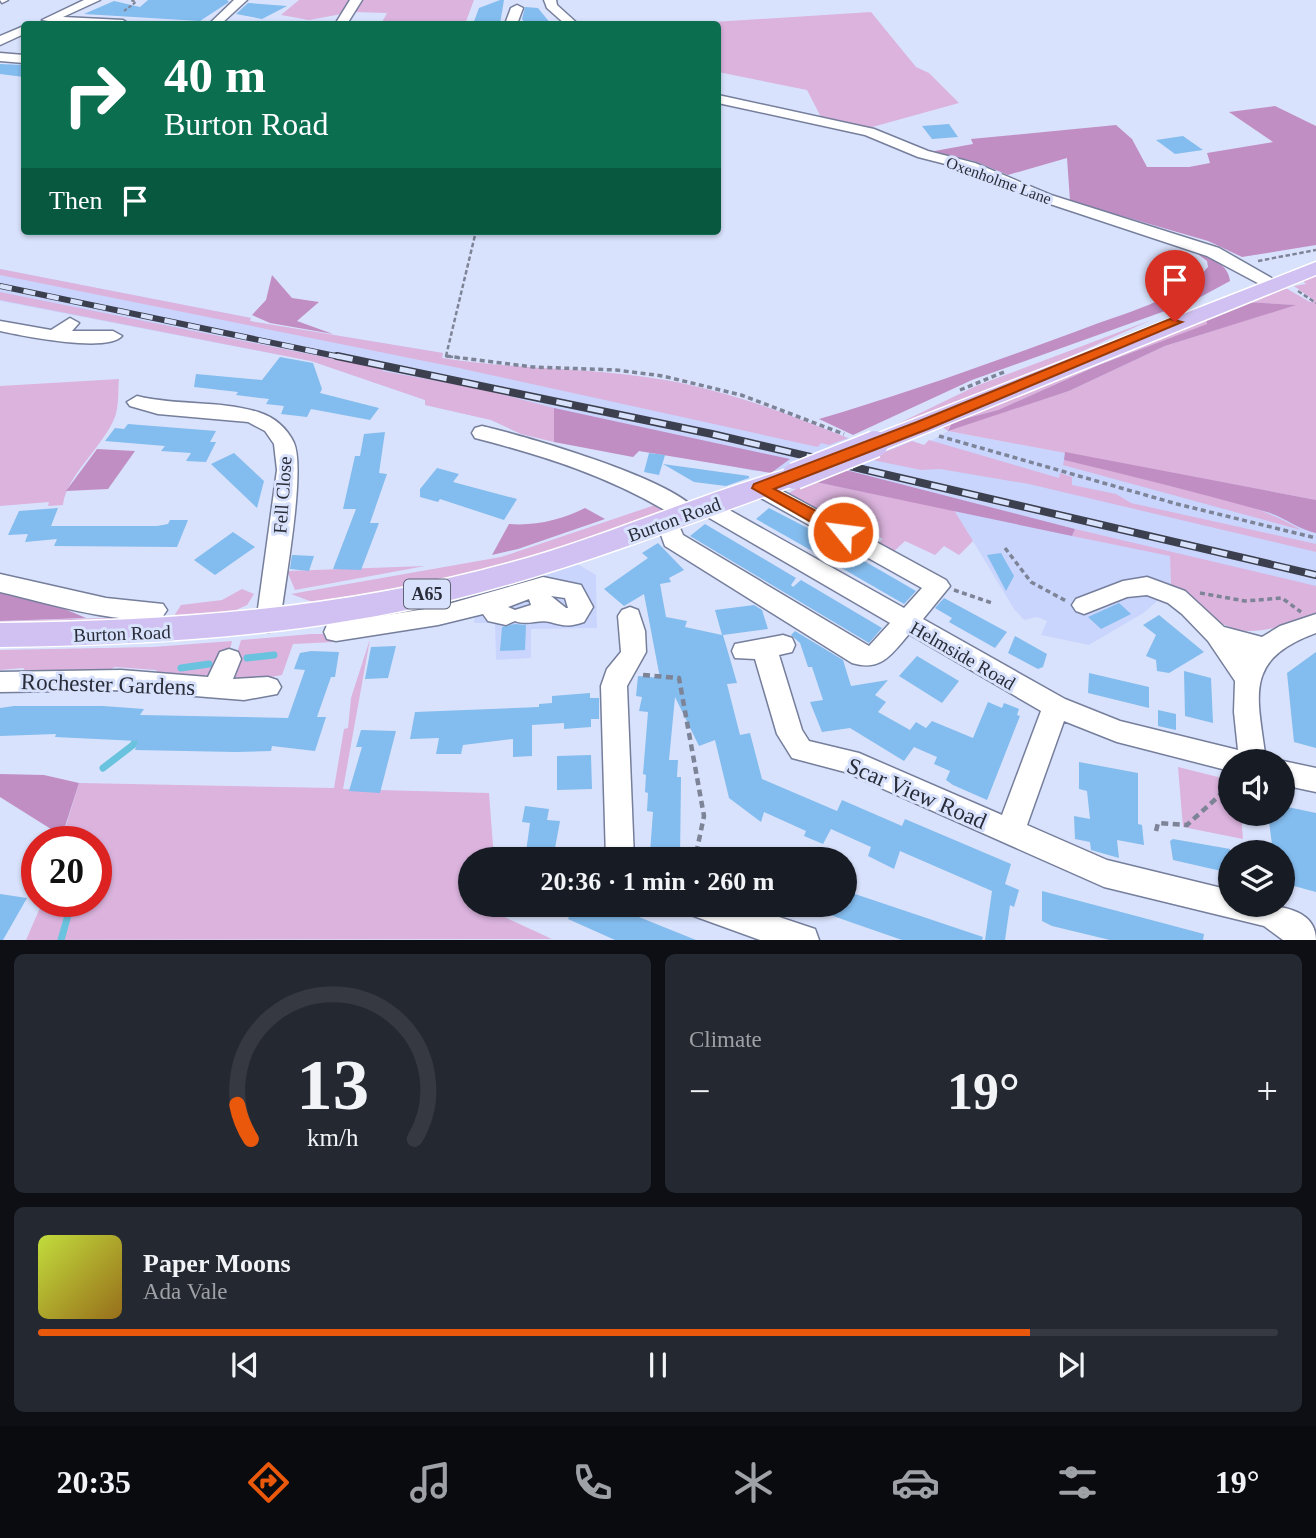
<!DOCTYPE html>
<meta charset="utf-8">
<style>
:root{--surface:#171b24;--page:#242831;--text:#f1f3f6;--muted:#9ea1a6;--line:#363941;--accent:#ea580c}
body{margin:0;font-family:Georgia,serif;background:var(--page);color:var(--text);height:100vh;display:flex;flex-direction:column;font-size:26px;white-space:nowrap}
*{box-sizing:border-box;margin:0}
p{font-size:23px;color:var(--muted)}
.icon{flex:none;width:38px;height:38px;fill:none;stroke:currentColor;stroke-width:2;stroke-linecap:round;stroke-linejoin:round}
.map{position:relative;height:940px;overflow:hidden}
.details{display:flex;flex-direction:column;gap:14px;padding:14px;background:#0d0f14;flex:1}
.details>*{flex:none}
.top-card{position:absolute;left:21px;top:21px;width:700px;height:214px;border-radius:7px;box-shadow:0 2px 5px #0004;background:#0b6e4f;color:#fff;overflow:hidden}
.fabs{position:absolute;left:1218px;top:749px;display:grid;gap:14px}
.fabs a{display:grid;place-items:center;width:77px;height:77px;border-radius:50%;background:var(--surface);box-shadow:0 2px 5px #0004;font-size:35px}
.speed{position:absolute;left:21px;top:826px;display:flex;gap:14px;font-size:35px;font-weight:700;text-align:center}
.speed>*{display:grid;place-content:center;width:91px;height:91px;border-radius:50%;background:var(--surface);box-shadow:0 2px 5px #0004;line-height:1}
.speed .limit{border:10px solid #d22;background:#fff;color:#111}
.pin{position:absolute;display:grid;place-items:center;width:60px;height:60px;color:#fff;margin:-72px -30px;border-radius:50% 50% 50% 0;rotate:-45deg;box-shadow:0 0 7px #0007}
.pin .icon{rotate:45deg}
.me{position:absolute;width:77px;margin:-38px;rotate:299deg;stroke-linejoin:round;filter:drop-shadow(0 0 5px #0008)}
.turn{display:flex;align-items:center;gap:24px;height:147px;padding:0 28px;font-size:32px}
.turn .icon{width:91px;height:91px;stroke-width:2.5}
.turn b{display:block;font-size:49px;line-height:60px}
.then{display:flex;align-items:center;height:66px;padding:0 28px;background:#0003;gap:14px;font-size:26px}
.big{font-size:52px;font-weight:800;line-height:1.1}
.details .widget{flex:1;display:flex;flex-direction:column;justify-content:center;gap:10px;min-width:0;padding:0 24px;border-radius:10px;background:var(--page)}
.details .dial{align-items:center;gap:0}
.dial svg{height:182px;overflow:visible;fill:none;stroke:var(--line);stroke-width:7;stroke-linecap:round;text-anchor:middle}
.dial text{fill:var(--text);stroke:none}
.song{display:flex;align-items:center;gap:21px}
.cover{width:84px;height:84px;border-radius:10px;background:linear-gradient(135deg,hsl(70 70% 55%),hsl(40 70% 35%))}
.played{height:7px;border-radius:4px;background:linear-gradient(90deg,var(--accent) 80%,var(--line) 80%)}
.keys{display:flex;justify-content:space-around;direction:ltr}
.heat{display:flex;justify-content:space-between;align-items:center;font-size:38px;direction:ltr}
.details .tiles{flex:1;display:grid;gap:14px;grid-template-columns:1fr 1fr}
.widget:last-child{grid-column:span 2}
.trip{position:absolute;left:458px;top:847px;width:399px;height:70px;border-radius:35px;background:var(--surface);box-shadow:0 2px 5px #0004;font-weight:800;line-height:70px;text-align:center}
.menu{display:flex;height:112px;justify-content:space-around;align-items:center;background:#090b0e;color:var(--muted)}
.menu .icon{width:49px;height:49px}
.menu .current{color:var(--accent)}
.menu b{font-size:32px;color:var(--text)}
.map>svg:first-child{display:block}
</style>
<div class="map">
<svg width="1316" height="940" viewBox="0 0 1316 940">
<rect width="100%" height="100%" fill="#d9e2fc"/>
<!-- built -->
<g fill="#c9d5fd">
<polygon points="0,269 251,318 250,321 443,353 442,358 479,364 666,380 761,405 859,442 894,447 912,441 924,445 948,431 1316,500 1316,592 1170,557 1171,588 1145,612 1089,645 1041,635 1047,621 1037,617 1024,620 1014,609 954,510 831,487 780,471 753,471 687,456 639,451 633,457 521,434 491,420 425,405 425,400 311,361 0,301"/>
<polygon points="574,562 596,575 597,628 531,629 531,658 496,660 495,623 474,623 476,591"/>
</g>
<!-- green -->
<g fill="#dbb3dd">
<polygon points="299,0 354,0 347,13 309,20 281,15"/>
<polygon points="358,0 474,0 465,24 381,24 387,13 354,12"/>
<polygon points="871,12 916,67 929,73 959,103 865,129 823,121 807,90 718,72 718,24 681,24"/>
<path d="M0,269L251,318L250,321L443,353L442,358C516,370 591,367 665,380C728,391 789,414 848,438L829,445L821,443L818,447L459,368L0,275Z"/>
<polygon points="1316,275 1316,500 948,431 941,426 1206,317 1208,324 1099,365 998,410 952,422 948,430 1069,391 1165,346 1294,305 1245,302 1284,287 1310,302 1315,301 1294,286 1306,284 1302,280"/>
<polygon points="0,292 383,369 382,371 481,389 554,408 554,442 521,434 491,420 425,405 425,400 311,361 0,300"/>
<polygon points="1151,320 1045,368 881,432 976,386"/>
<path d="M119,379C118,390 119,406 115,417C103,447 66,476 63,505L48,506L49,502L0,506V386Z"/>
<polygon points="929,440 1059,478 1060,473 1072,477 1072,485 1116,494 1131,503 1316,544 1316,552 1029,484 940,469 921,470 868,459 912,441 924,445"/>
<path d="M1064,460C1135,476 1240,493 1301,530L1063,465Z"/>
<polygon points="811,481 954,510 973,541 959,555 944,546 935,555 905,541 890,555 874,547 883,539 870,532 878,524 864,517 856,525 840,516 832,524 783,496"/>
<polygon points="661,503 669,511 500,568 318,604 291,594 501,557"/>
<path d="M1075,529L1316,586V616C1235,641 1238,637 1171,588L1170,556L1072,536Z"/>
<polygon points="425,566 295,590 287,571"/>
<polygon points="242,589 254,594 247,605 217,619 0,628 0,621 174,616 181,605 222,600"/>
<polygon points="311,634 327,634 334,642 293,644 282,675 237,683 230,677 241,640"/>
<polygon points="370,639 343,789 489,793 494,859 471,859 471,905 499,905 500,915 552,939 26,940 43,901 96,901 96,842 61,842 79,783 334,788 344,729 348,728 351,698"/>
<path d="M232,641C223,684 195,678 160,676L156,670L115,667L104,672L28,674L23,668L0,670V650L153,647Z"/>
<polygon points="1178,767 1230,780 1230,814 1241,814 1243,839 1183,827"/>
</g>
<!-- forest -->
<g fill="#c08ec3">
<polygon points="1275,106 1316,126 1316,245 1242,257 1208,241 1070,201 1067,158 1008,175 974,161 929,152 973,144 971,139 1116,125 1132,139 1147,167 1189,167 1210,163 1207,153 1273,142 1229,112"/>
<path d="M1196,253C1211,259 1228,263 1230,281L1193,301L972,380L853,435L819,419C908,393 994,362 1080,330C1118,315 1182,299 1208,267L1207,261Z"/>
<polygon points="272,275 292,298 319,302 297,321 333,334 270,323 252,315 266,300"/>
<polygon points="1245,302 1296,305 1165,346 1069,391 948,431 952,422 998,410 1099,365 1207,324 1206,317"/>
<polygon points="554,408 790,459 771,473 639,451 633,457 554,442"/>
<polygon points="97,449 135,451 108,489 66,491"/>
<path d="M1065,452L1316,500V533C1297,529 1285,517 1267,512C1200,493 1132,476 1064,460Z"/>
<polygon points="842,469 1075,529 1072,536 811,481"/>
<path d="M585,508L605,519L518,549L492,555L509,524C536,526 561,520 585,508Z"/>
<polygon points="0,590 53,604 86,618 0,621"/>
<polygon points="0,774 44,775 79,783 62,836 0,797"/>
</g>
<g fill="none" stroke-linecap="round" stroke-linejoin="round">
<!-- stream -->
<g stroke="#6ac3de" stroke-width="7">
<polyline points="247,658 274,655"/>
<polyline points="181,668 209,664"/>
<polyline points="103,768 133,745 139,735"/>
<polyline points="87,842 88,836"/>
<polyline points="61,940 72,901"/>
</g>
</g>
<!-- building -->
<g fill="#83bcee">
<polygon points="148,0 227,0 229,2 200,21 84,14 114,1 140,7"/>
<polygon points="500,0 504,0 500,24 473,24 479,8"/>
<polygon points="248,3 287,6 262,19 236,14"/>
<polygon points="525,7 538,8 551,24 526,24 522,19"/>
<polygon points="0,64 24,65 24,77 0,74"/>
<polygon points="949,124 958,137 932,139 922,126"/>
<polygon points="1183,136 1203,150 1175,154 1156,140"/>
<polygon points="280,357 313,363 322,389 320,393 379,408 370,420 311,409 307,417 281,414 284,406 266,404 269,399 236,395 238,392 194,387 196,374 262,380"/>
<polygon points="128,424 216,431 210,442 216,442 206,462 186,461 191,453 161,451 165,446 105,441 115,428 124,429"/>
<polygon points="385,432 379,473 387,474 370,523 379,523 361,570 333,569 356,509 343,509 355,456 360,456 364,434"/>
<polygon points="234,453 264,481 257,508 211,464"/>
<polygon points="649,453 665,455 659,475 644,472"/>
<polygon points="663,464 749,476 749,478 726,486 694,482"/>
<polygon points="437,468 459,474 453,482 517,499 504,520 440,499 438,502 420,497 420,489"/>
<polygon points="58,508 51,526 157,526 168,524 170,520 188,520 177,547 54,546 57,539 25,542 28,534 8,535 19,511"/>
<polygon points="769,508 825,537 814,552 756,519"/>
<polygon points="705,524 796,578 791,585 793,587 801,580 882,628 869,643 690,536"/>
<polygon points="233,532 255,547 215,575 194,560"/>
<polygon points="658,543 684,570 669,578 671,582 660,584 666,617 687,621 685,627 722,635 715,610 754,605 762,610 768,629 723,635 737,683 727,684 740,735 750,733 762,779 837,811 842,800 902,826 905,819 1011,864 1005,884 1019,890 1014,907 1010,905 1005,940 985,940 992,891 900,851 894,869 868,856 871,847 831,829 823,844 804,836 806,831 764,812 761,822 729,798 715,740 699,746 675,697 669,760 678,760 677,777 681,777 680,859 654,859 654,852 650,852 653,812 647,811 648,793 645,792 646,775 643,774 648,712 639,711 642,697 636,696 638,676 660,678 644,594 624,606 604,589 648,558 642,553"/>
<polygon points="839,547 878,569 916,591 904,604 826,559"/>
<polygon points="1001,553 1014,576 1006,591 987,555"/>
<polygon points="292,555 314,556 309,571 290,569"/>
<polygon points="944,598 1007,632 995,648 949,622 952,618 935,608"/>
<polygon points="1119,603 1131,614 1101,629 1088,617"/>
<polygon points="1159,615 1204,652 1169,673 1157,671 1156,660 1146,656 1156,635 1143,625"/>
<polygon points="515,624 526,625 525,650 500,651 502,627"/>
<polygon points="795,631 843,660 851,686 888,680 875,695 886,702 878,712 910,730 916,722 926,728 932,721 973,738 988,702 1002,708 1004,703 1019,709 1017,715 1020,716 987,800 953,785 946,780 950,771 934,764 937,757 914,747 904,761 850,728 822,732 810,702 823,700 812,667 808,667 800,643 791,635"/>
<polygon points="1015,636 1047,654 1043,667 1038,669 1008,653"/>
<polygon points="396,646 388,678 365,679 371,647"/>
<polygon points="311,651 339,652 335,677 331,677 317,717 326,717 315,751 272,746 271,751 235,752 135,750 138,741 55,737 56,734 0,736 0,708 14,706 103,706 144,709 140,715 288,718 305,670 294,669 300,653"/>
<polygon points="1316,652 1316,748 1294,742 1287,673"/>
<polygon points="917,656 959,681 942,703 899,676"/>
<polygon points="1184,671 1211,678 1213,723 1185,716"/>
<polygon points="1089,673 1149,687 1149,708 1088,693"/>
<polygon points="590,693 590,698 599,698 599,719 591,719 591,727 564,729 564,723 532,725 532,756 513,757 513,739 463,745 461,754 436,754 439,738 410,739 415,712 539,707 539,704 552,703 552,696"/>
<polygon points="1158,710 1176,714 1176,730 1158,726"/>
<polygon points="361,730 396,731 380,793 349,791 362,747 356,747"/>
<polygon points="591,755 592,789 557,790 557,756"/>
<polygon points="1079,762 1138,773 1138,824 1142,825 1144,845 1117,840 1119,858 1091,850 1090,842 1075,839 1074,816 1090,819 1087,791 1079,789"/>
<polygon points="525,806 549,809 547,820 560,821 553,859 525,859 530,823 522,822"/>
<polygon points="1283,806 1316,813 1316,892 1283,883 1283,852 1273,852 1268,814 1283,814"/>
<polygon points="1173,839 1230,849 1230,873 1173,860 1170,841"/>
<polygon points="1042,891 1204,934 1203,940 1110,940 1052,926 1042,921"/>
<polygon points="852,893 983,937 982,940 902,940 810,908 811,905 849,905"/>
<polygon points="0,894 27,898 3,940 0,940"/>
<polygon points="574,905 609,905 696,940 615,940 568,919"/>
</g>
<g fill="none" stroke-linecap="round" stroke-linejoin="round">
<!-- minor casing -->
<g stroke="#757e9b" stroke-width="3">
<g id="minor">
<polygon points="0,0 8,0 2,3"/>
<polygon points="84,0 100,0 63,17 123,20 129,24 66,24 42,20"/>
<polygon points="234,0 247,0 221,24 209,24"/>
<polygon points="350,0 362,0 347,24 339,24 337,21"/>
<polygon points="544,0 556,0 557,5 578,24 565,24 547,8"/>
<polygon points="517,5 523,8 517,24 505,24 511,8"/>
<polygon points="24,26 24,34 0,45 0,36"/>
<polygon points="0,53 24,55 24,63 0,61"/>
<polygon points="718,95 874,129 928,151 975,163 1051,195 1219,248 1282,284 1273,289 1267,288 1207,256 1041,201 965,169 918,157 865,135 718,103"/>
<path d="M70,318L79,323L72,331H113L122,336C107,353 23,336 0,331V321L51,330Z"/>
<path d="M137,396C177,406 219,400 258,412C274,417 287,428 294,443C306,471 284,587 280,623L277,630L268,632L259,630L256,623L277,470L274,444L265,431L248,422L158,414L130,406L127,402Z"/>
<path d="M482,426C524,436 679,480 699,514L696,519L688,522L675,516L683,535L869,646L890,623L699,512L696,507L699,502H715L904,608L922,588L752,493L749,488L752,483H768L946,580L950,586L923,619L1065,699L1120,721L1238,750L1234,712L1235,681L1208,641L1182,614L1168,603L1147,595L1127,597L1084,614L1076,611L1072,605L1076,599L1123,581L1147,577L1185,591L1224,627L1262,637L1280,626L1316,614V633C1242,660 1258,696 1266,761H1230V771L1117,742L1064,721L1027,825L1107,860L1230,890V905C1256,905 1316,900 1316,940H1283L1264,926L1104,887L845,772L792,758L777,734L755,659L735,658L732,651L735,644L783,635L792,638L795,645L792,652L779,655L802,730L809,741L859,753L1002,815L1041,711L909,634C892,654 881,672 852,663L665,546L656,521L659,516L673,515C611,477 545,456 475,438L472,433L475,428Z"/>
<path d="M0,574L106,598L163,604L167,610L163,616C125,628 40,601 0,592Z"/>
<path d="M543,577L581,585L593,607L584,622C570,627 564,626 550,622C539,619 527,626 515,621L506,625L488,621L483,614L438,625L336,641L327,639L324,632L327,625L336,623L438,607ZM551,596L565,598L568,608H566ZM529,599L531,605L515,610L508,607Z"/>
<polygon points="630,607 638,610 645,631 646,652 627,686 634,859 606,859 601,686 607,669 621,652 618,616 622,610"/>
<polygon points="229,649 238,652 241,659 233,679 268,677 277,680 281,687 277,694 244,700 121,690 0,692 0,672 121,670 208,677 220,652"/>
<polygon points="1283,761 1316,768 1316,792 1283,785"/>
<polygon points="687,905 743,905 815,929 819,940 760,940 691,915"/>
</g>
</g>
<!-- major casing -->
<g stroke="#fff" stroke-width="3">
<g id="major">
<polygon points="1316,262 1316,275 884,450 866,450 862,444 866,438"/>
<path d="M795,467L804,470L808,476L804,482C686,525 569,571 447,601C301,636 150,645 0,647V623C172,621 343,609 509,563C606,537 698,494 795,467Z"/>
</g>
</g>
<!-- path-far3 -->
<polyline stroke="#7e8497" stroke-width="2" stroke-dasharray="3.5 2" stroke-linecap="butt" points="124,11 136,2 130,0"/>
<!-- path-far2 -->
<g stroke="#7e8497" stroke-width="2.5" stroke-dasharray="4.5 2.5" stroke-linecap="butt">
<polyline points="1258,261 1316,250"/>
<polyline points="1298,291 1316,303"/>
<polyline points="460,358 446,356 476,231"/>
</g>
<!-- path-far1 -->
<g stroke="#7e8497" stroke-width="3.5" stroke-dasharray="5 3.5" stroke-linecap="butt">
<polyline points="446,356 533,367 616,370 663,376 741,395 844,434"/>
<polyline points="960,390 1004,372"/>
<polyline points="939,436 1177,504 1316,538"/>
<polyline points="1005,548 1031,582 1068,602"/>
<polyline points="954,590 992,603"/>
<polyline points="1200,593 1245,601 1282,598 1301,612"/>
</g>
<!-- path -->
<g stroke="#7e8497" stroke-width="4.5" stroke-dasharray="7 4.5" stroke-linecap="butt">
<polyline points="643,675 679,678 704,816 695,859"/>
<polyline points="1156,831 1158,823 1187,825 1230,786"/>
</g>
<!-- minor -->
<use href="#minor" fill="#fff" fill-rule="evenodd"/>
<!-- major -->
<use href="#major" fill="#d0c1f2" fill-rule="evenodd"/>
<!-- rail-far1 casing -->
<g stroke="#3c404e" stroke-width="6">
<polyline id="rail-far1" points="0,286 345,358"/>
</g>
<!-- rail casing -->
<g stroke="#3c404e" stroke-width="8">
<polyline id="rail" points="337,356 712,434 1316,575"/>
</g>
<!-- rail-far1 -->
<use href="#rail-far1" stroke="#d9e2fc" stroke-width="4.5" stroke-dasharray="12" stroke-linecap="butt"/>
<!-- rail -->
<use href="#rail" stroke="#d9e2fc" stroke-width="5" stroke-dasharray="16" stroke-linecap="butt"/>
<!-- major-bridge casing -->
<g stroke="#fff" stroke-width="29" stroke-linecap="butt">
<polyline id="major-bridge" points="795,476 875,444"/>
</g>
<!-- major-bridge -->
<use href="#major-bridge" stroke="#d0c1f2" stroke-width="26"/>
</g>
<!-- route -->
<polygon fill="#ea580c" stroke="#983908" stroke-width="2" points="1170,319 1182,322 928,429 774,489 849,528 851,532 849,537 837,537 752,488 754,484 917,422"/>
<g text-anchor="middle" stroke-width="6" stroke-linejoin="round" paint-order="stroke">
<!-- far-street labels -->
<g font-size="16" fill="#282c38" stroke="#d9e2fc">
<text transform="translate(999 180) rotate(20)" y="6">Oxenholme Lane</text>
</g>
<!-- shield labels -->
<rect fill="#d9e2fc" stroke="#5d6373" stroke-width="2" x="404" y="579.5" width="46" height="29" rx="5"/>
<g font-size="18" font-weight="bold" fill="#282c38">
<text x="427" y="600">A65</text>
</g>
<!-- street labels -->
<g font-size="19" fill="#282c38" stroke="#d9e2fc">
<text transform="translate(282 495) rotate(-86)" y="7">Fell Close</text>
<text transform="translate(674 519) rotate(-20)" y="7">Burton Road</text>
<text transform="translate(122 633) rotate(-2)" y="7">Burton Road</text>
<text transform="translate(963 655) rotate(30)" y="7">Helmside Road</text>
</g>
<!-- near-street labels -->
<g font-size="23" fill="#282c38" stroke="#d9e2fc">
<text transform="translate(108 684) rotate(2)" y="8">Rochester Gardens</text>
<text transform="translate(917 793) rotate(23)" y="8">Scar View Road</text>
</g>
</g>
</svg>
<div class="fabs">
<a><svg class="icon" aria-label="sound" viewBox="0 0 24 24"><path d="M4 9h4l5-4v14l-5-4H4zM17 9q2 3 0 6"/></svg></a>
<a><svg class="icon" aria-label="layers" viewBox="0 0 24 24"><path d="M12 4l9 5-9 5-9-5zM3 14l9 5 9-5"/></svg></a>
</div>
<div class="speed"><div class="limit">20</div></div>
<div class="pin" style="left:1175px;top:322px;background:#d93025"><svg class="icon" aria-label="arrive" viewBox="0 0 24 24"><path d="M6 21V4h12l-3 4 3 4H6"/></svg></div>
<svg class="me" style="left:843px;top:532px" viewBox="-20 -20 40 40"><circle r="17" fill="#ea580c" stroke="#fff" stroke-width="3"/><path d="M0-11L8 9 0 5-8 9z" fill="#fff"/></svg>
<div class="trip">20:36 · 1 min · 260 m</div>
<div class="top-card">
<div class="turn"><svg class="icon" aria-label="right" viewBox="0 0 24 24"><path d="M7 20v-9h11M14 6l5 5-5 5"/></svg><div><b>40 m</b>Burton Road</div></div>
<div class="then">Then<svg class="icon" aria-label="arrive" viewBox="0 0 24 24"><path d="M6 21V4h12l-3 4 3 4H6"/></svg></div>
</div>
</div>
<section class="details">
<div class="tiles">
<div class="widget dial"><svg viewBox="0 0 100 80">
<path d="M14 69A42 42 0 1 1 86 69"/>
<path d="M14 69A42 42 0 0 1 8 54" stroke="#ea580c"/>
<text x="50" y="56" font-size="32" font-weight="700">13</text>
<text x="50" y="72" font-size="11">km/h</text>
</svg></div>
<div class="widget"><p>Climate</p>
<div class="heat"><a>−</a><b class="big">19°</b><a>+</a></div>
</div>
<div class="widget">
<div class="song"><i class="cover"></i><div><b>Paper Moons</b><p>Ada Vale</p></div></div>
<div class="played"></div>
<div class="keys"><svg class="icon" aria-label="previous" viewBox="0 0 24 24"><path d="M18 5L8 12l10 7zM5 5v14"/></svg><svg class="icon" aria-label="pause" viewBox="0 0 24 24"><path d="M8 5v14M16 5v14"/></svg><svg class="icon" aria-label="next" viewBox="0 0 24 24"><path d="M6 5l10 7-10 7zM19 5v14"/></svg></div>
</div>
</div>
</section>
<nav class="menu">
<b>20:35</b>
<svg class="icon current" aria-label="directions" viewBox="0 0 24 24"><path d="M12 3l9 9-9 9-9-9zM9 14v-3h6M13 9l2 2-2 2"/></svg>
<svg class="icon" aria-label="music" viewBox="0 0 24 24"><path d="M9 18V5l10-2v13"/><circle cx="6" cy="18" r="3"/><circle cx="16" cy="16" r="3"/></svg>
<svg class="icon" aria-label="phone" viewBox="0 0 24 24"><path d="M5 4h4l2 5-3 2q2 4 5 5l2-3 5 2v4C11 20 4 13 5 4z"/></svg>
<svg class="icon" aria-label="climate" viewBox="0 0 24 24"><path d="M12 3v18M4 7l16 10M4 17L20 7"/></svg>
<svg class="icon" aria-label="car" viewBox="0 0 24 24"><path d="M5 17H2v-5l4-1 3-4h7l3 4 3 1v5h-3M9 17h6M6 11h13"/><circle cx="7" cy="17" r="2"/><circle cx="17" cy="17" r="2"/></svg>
<svg class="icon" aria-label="filters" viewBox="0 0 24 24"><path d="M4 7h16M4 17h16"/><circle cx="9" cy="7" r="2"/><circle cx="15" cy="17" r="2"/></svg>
<b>19°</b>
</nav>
